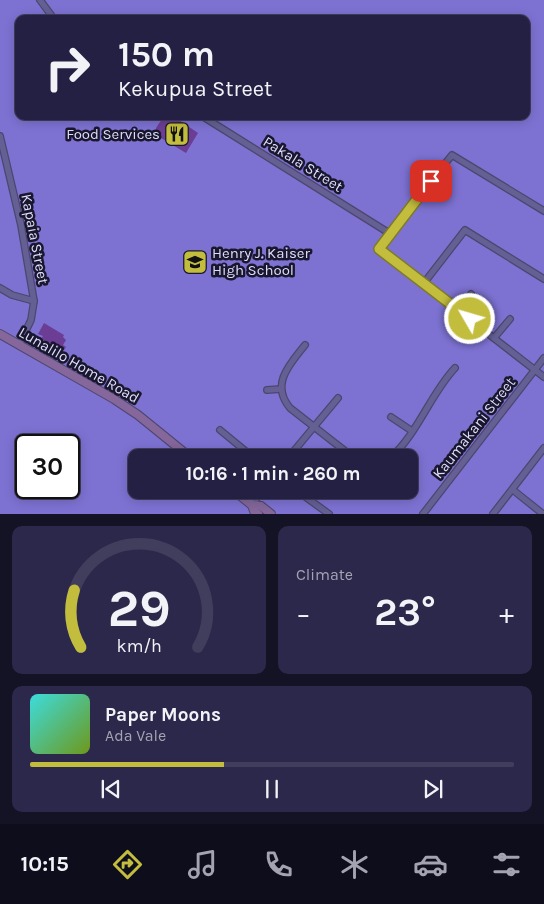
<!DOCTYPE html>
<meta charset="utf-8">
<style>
:root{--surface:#242044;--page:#2c284b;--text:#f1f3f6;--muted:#a3a3b2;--line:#413e5d;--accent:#c3bd3e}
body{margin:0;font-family:Karla,sans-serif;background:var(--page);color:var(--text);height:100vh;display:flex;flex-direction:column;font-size:19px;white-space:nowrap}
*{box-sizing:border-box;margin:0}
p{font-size:16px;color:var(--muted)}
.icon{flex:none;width:28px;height:28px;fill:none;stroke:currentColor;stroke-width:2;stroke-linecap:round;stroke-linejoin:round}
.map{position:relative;height:514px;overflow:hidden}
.sheet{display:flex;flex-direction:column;gap:12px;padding:12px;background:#141225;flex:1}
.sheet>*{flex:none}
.hud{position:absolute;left:15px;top:15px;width:515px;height:105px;border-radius:10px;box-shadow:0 2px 12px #0003,0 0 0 1px var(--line);background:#242044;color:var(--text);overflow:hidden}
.speed{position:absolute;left:15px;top:434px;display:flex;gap:10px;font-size:25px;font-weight:700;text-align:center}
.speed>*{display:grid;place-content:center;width:65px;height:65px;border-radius:50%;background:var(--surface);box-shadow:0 2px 12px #0003,0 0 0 1px var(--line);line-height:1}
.speed .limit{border:2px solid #111;border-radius:8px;background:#fff;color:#111}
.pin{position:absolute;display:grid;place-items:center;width:42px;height:42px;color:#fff;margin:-21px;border-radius:10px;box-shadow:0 2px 8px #0006}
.me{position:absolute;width:55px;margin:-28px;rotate:308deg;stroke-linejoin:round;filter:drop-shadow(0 0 4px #0008)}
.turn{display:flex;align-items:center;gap:18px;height:105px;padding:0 20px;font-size:22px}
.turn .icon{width:65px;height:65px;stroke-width:2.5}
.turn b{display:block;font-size:35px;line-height:42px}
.big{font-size:38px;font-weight:700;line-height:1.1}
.sheet .card{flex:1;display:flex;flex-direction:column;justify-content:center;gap:8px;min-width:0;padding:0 18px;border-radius:10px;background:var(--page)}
.sheet .dial{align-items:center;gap:0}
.dial svg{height:130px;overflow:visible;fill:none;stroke:var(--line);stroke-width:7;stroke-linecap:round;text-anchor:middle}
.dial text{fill:var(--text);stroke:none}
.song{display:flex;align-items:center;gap:15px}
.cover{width:60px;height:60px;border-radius:8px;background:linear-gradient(135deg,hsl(180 70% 55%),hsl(80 70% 35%))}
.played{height:5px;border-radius:2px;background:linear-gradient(90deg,var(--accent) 40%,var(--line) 40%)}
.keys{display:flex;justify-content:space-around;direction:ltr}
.heat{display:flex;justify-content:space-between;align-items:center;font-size:28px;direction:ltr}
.sheet .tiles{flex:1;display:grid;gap:12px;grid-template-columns:1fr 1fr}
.card:last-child{grid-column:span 2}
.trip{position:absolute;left:128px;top:449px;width:290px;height:50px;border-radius:10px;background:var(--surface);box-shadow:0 2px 12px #0003,0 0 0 1px var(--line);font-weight:700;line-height:50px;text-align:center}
.menu{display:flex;height:80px;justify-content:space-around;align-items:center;background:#0e0d1b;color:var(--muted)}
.menu .icon{width:35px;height:35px}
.menu .current{color:var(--accent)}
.menu b{font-size:22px;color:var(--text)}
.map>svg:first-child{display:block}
</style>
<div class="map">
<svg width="544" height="514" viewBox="0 0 544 514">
<rect width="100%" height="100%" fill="#302a5a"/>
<!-- water -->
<path fill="#7d72d2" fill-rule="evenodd" d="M0,0H544V514H0ZM19,19H526V116H19ZM26,445H69V488H26ZM136,458H409V490H136Z"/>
<!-- building -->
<g fill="#6c3d94">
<polygon points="164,116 173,116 198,133 186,153 156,135 156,128"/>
<polygon points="44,323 64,335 63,337 66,340 63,345 66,347 64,350 41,339 43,336 38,334"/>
</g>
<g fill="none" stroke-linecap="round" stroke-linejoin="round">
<!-- minor casing -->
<g stroke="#4d466f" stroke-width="8">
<g id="minor">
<polyline points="40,0 54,19"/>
<polyline points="202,116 389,233"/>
<polyline points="0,136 21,225 34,301 31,320 19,345"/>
<polyline points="544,211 452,155 389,233 379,249 544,377"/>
<polyline points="424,283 465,230 544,279"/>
<polyline points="0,288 12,295 34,301"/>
<polyline points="458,310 471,294"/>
<polyline points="494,338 510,319"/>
<path d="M305,345C290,364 270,384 290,408L354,458"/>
<polyline points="267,390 281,389"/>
<polyline points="391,417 412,431"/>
<polyline points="220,430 254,458"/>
<polyline points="288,458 338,398"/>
<path d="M390,458C417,435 431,393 455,368"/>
<polyline points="296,490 329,514"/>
<polyline points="513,490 543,514"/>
<polyline points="252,505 263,490"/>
<polyline points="423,514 544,358"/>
<polyline points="493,514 544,448"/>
</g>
</g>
<!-- secondary casing -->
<g stroke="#4d466f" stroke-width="10">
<g id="secondary">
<polyline points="0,334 114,399 138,415 191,458"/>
<polyline points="233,490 252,505 261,506 271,514"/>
<polyline points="252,505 254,511 258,514"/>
</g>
</g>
<!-- minor -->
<use href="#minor" stroke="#646094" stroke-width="5.5"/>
<!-- secondary -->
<use href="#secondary" stroke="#85679b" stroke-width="8"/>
</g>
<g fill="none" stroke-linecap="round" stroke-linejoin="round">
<!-- route casing -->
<g stroke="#7f7b28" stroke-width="12">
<polyline id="route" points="431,181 379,249 470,319"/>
</g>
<!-- route -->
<use href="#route" stroke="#c3bd3e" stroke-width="9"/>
</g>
<!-- icons -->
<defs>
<g id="restaurant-square" transform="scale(1.25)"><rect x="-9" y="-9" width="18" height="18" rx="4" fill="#c3bd3e" stroke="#19172d"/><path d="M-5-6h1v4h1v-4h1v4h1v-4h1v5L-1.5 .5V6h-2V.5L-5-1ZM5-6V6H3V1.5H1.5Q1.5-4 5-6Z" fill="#111"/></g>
<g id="school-square" transform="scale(1.25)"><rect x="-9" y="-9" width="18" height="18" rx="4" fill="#c3bd3e" stroke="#19172d"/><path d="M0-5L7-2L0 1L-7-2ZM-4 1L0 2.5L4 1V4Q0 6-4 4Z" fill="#111"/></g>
</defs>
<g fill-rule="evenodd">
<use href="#restaurant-square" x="177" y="134"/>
<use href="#school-square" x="195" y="262"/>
</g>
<g text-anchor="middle" stroke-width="5" stroke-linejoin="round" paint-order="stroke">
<!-- poi labels -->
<g font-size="15" fill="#dddcfb" stroke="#19172d" text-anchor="end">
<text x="160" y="139">Food Services</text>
<text x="212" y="258" text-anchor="start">Henry J. Kaiser<tspan x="212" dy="17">High School</tspan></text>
</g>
<!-- street labels -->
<g font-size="15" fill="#dddcfb" stroke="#19172d">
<text transform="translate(303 164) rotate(32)" y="5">Pakala Street</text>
<text transform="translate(35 239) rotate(79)" y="5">Kapaia Street</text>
<text transform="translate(79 365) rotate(30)" y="5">Lunalilo Home Road</text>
<text transform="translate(474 428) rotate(-52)" y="5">Kaumakani Street</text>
</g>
</g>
</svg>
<div class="speed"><div class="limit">30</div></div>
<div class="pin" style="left:431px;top:181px;background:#d93025"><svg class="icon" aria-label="arrive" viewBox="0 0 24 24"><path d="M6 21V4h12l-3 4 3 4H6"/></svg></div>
<svg class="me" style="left:470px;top:319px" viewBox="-20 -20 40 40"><circle r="17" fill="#c3bd3e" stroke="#fff" stroke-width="3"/><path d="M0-11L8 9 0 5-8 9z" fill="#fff"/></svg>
<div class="trip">10:16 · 1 min · 260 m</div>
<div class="hud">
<div class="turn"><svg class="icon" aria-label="right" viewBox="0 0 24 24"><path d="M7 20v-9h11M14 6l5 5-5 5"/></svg><div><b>150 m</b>Kekupua Street</div></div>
</div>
</div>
<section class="sheet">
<div class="tiles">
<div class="card dial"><svg viewBox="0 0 100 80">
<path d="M14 69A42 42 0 1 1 86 69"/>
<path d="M14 69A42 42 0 0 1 10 34" stroke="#c3bd3e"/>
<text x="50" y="56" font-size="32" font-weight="700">29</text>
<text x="50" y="72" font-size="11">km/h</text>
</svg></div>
<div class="card"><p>Climate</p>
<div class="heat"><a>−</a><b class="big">23°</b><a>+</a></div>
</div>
<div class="card">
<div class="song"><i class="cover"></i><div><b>Paper Moons</b><p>Ada Vale</p></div></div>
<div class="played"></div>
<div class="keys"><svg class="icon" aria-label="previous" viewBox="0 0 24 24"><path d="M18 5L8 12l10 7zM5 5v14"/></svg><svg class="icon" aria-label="pause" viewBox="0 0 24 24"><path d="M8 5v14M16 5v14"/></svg><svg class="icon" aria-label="next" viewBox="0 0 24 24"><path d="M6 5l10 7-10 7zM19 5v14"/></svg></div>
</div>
</div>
</section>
<nav class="menu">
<b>10:15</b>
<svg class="icon current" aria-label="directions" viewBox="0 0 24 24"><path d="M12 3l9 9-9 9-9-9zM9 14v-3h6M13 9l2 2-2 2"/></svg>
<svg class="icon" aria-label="music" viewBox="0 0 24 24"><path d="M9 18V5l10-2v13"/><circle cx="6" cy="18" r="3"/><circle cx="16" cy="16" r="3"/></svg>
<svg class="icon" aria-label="phone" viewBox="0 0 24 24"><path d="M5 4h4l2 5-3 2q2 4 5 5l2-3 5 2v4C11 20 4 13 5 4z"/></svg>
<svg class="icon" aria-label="climate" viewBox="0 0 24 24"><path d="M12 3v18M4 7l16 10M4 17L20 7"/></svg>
<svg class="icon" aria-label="car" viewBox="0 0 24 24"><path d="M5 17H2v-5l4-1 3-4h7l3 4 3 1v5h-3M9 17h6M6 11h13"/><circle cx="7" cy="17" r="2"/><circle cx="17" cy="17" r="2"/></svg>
<svg class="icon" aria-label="filters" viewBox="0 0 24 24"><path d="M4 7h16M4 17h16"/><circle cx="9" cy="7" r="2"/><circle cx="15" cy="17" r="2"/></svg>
</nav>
